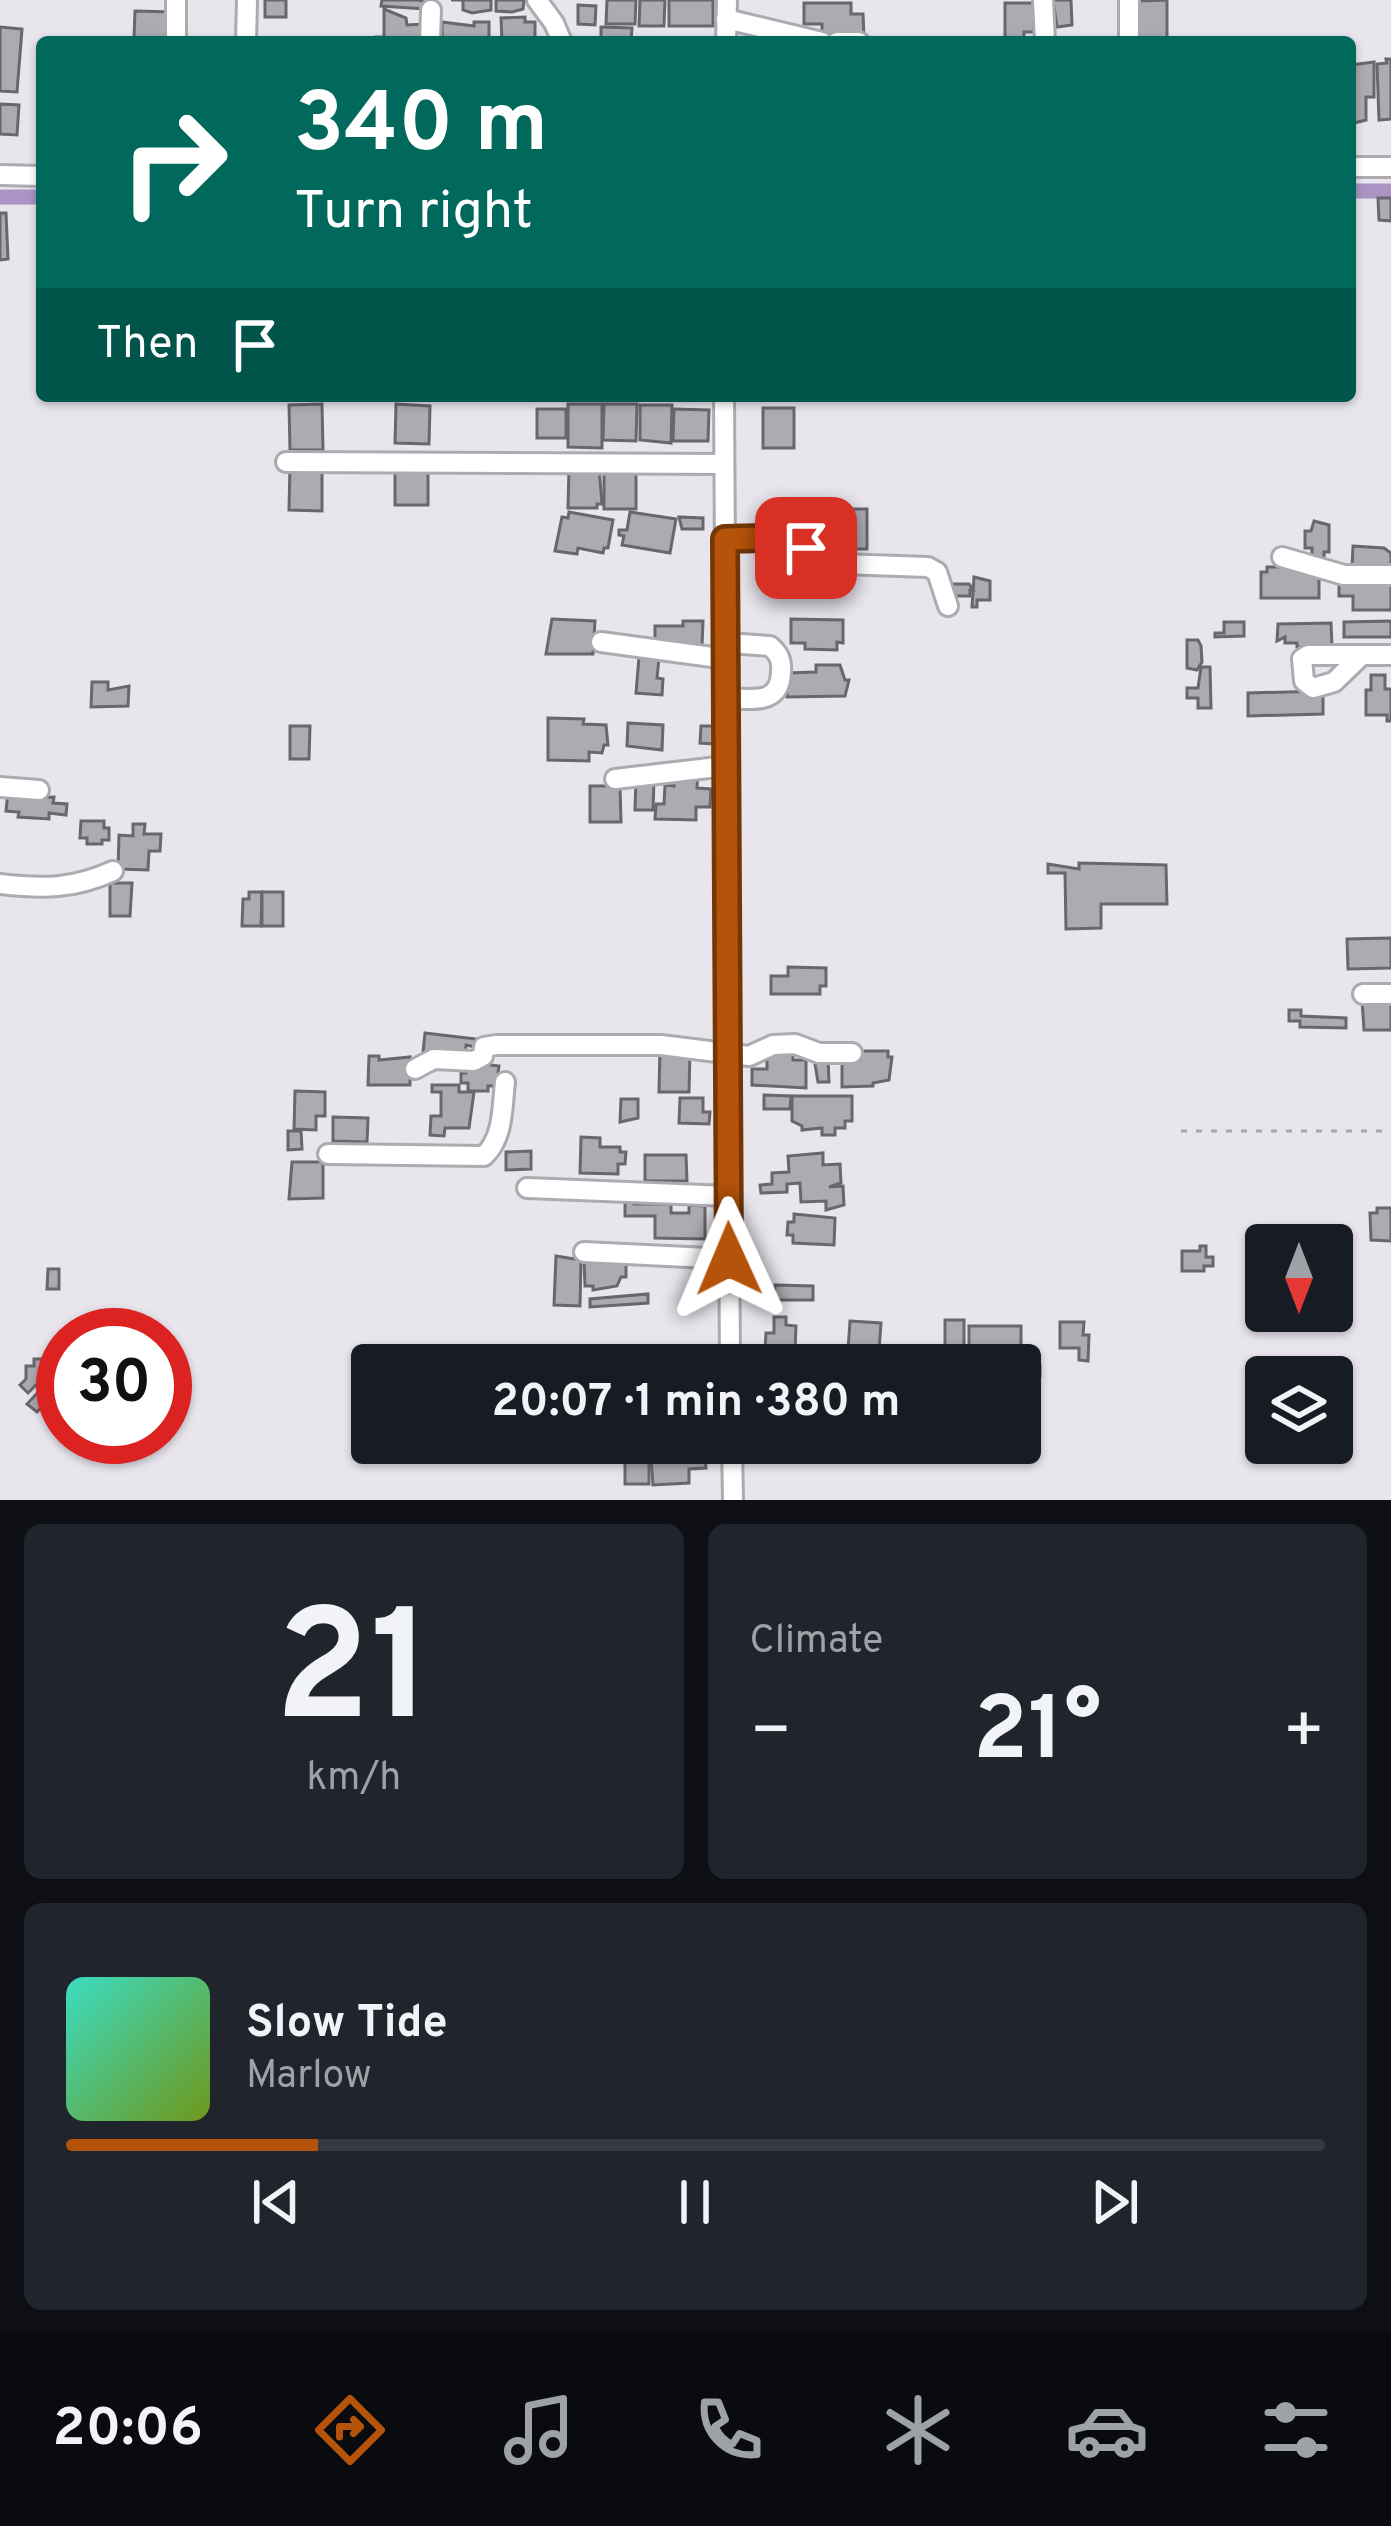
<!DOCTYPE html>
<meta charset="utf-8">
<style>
:root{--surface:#171b24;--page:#20242c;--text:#f1f3f6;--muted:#9ea1a6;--line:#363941;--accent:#b45309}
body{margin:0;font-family:Overpass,sans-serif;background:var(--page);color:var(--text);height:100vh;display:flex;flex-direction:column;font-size:45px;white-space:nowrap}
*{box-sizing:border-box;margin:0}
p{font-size:39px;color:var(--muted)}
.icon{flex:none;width:66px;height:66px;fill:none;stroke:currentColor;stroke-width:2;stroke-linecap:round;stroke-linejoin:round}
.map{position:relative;height:1500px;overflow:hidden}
.details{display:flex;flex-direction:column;gap:24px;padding:24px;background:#0d0f14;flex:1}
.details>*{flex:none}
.banner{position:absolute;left:36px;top:36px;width:1320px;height:366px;border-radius:12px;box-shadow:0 3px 9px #0004;background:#00695c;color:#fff;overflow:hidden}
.needle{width:78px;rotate:180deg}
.fabs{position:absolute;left:1245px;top:1224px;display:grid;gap:24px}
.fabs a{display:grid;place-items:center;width:108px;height:108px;border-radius:12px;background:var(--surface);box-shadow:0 3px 9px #0004;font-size:60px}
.speed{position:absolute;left:36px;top:1308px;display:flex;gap:24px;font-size:60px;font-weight:700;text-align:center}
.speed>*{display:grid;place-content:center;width:156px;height:156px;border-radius:50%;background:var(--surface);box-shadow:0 3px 9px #0004;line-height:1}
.speed .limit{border:18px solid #d22;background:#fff;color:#111}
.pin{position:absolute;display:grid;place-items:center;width:102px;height:102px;color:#fff;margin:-51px;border-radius:24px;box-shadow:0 6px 18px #0006}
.me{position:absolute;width:132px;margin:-66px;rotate:359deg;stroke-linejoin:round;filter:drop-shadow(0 0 9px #0008)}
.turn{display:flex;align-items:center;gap:42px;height:252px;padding:0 60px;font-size:54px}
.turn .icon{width:156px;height:156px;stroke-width:2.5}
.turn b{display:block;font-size:84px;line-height:102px}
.then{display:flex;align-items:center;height:114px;padding:0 60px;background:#0003;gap:24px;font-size:45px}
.big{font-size:90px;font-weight:700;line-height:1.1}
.details .tile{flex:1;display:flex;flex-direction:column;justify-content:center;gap:18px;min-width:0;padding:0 42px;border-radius:18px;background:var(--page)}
.details .dial{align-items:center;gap:0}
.dial b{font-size:156px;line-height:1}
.song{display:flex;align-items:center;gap:36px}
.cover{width:144px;height:144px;border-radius:18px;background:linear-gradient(135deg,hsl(170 70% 55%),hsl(80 70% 35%))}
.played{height:12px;border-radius:6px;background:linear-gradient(90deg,var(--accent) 20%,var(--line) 20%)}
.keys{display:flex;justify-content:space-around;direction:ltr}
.heat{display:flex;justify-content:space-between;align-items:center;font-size:66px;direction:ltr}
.details .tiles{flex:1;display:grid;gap:24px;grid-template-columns:1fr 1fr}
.tile:last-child{grid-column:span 2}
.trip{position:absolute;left:351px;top:1344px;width:690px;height:120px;border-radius:12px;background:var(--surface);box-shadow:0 3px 9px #0004;font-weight:700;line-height:120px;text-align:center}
.tab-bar{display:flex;height:192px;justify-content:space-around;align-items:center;background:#090b0e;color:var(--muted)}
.tab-bar .icon{width:84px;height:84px}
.tab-bar .selected{color:var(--accent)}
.tab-bar b{font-size:54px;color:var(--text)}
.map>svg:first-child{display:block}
</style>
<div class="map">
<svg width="1391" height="1500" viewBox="0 0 1391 1500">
<rect width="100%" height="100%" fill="#e8e5ed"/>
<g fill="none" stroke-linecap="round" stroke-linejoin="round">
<!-- canal -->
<g stroke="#a994c3" stroke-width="15">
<polyline points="1350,191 1391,191"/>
<polyline points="0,197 42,197"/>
</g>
</g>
<!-- building -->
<g fill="#adaab1" stroke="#69666d" stroke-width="3">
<rect x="265" y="0" width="21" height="17"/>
<polygon points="382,0 418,0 426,2 425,9 381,6"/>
<polygon points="451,0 491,0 491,10 472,13 463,10 463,0"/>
<polygon points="496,0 530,0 524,1 523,9 512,12 496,11"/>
<polygon points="607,0 636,0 635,24 606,24"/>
<polygon points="640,0 665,0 664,26 639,26"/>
<rect x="669" y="0" width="44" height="26"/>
<polygon points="1053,0 1071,0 1072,25 1057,27"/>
<polygon points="1167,0 1167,38 1133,38 1134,7 1139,7 1139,1"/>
<polygon points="804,3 851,3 851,14 863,14 864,37 822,38 822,24 804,24"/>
<polygon points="1005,3 1034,3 1034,32 1024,32 1024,38 1005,38"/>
<polygon points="578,5 596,6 595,25 578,24"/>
<polygon points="384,9 406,18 407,25 424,24 424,38 418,38 419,42 376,42 376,37 384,37"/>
<polygon points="135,11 174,12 173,39 134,38"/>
<polygon points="525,17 525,22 535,22 535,39 502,42 501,18"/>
<polygon points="442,22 474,26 474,22 489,22 489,37 486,42 442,42"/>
<polygon points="0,27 22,29 17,92 0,91"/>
<polygon points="601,27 632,28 631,42 601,42"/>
<polygon points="1386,59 1391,59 1391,119 1379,120 1377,64 1387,63"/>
<polygon points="1374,62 1374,97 1366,97 1366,120 1350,124 1350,65"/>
<polygon points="0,104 19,105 17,135 0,134"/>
<polygon points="1378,198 1391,198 1391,221 1379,220"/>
<polygon points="0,213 6,213 8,259 0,260"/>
<polygon points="322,404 323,450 290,450 289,405"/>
<polygon points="396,404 430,406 429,444 395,443"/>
<polygon points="568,404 602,404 602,448 568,447"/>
<polygon points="604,404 637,404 636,441 603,440"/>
<polygon points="640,405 672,405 671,443 640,440"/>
<rect x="763" y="408" width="31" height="40"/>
<rect x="537" y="409" width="29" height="29"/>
<polygon points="674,409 709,410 708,441 673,441"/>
<polygon points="290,465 322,465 322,511 289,510"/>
<polygon points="569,468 599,468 602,504 597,504 597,508 568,508"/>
<rect x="395" y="469" width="33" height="36"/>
<rect x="604" y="470" width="32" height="39"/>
<rect x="838" y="509" width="29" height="40"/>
<polygon points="569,512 613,520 608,548 604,548 603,553 578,548 577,554 555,551 562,517 568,518"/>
<polygon points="630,512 676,519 670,553 622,545 624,536 619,535 619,530 627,530"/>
<polygon points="679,517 703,518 703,529 682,529"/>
<polygon points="1314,521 1329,525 1329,552 1324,552 1324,558 1312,558 1312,548 1305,548 1305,531 1311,531"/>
<polygon points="1353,546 1384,548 1391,553 1391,566 1383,565 1382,571 1352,568"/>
<polygon points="1267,567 1310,567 1319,572 1319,598 1261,598 1261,572 1267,572"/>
<polygon points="974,577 990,581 990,600 977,600 977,607 972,607"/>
<polygon points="952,584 969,584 973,590 970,590 970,596 952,596"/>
<polygon points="1339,584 1391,584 1391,610 1353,610 1353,596 1339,596"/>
<polygon points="552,619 595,621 593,654 546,654"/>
<polygon points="791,619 843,620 843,643 837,642 837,650 805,649 805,643 791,643"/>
<polygon points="683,621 703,621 702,647 661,646 655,642 655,626 683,626"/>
<polygon points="1391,621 1391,637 1344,637 1344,622"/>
<polygon points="1224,622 1244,622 1244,636 1215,637 1215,633 1224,633"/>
<polygon points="1331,623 1332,647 1297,647 1297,643 1285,643 1285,637 1277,641 1278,624"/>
<polygon points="1187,640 1198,640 1201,646 1202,662 1197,670 1187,668"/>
<polygon points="639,657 659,658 657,678 663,679 662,695 636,693"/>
<polygon points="816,665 840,665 845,680 849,680 845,696 787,697 787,673 816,672"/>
<polygon points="1201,667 1210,667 1211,708 1198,708 1198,698 1187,698 1187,688 1198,688"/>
<polygon points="1371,675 1385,675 1385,689 1391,689 1391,721 1387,721 1387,715 1366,715 1366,690 1371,690"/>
<polygon points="92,682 108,682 108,690 129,686 128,706 91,707"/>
<polygon points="1323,691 1323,714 1248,716 1248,693"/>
<polygon points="548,718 584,719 583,724 606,725 608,745 604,745 602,753 589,752 589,761 548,760"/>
<polygon points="628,723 663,725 662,750 627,746"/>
<polygon points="290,726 310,726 309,759 290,759"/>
<polygon points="701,726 714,726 713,744 700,743"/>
<polygon points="675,771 698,772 697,788 711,789 710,807 696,807 696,820 655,819 656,804 664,804 665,785 674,786"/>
<polygon points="636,779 654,780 653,810 635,810"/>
<polygon points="590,786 620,786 621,822 590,822"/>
<polygon points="8,791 18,792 17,798 54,797 53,803 67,804 66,815 49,813 49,819 18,817 19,812 6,811"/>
<polygon points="81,821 104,821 104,828 109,828 109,840 102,840 102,844 87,844 87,838 80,838"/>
<polygon points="133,824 145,824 144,834 161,834 160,851 149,851 148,870 118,869 119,835 133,836"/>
<polygon points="1079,863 1166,865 1167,904 1101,904 1101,928 1066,929 1065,873 1048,873 1048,864 1079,869"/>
<polygon points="110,883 132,883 130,916 110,916"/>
<polygon points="249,892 262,892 261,926 242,926 243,899 249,899"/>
<rect x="262" y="892" width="21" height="34"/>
<polygon points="1391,938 1391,968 1348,969 1347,939"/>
<polygon points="788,967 826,968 826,986 820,986 820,994 771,994 771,976 788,976"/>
<polygon points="1362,1000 1391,1000 1391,1030 1364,1030"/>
<polygon points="1289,1010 1301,1010 1301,1016 1346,1018 1346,1028 1300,1027 1300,1021 1289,1021"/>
<polygon points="425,1033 476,1039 475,1047 466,1045 465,1057 423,1052"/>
<polygon points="660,1049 669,1049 669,1056 690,1052 689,1092 659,1092"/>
<polygon points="767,1049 793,1049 793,1060 806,1060 806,1088 752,1085 752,1069 767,1069"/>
<polygon points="860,1051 888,1051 888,1057 892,1057 889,1080 873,1083 873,1086 842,1087 842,1059 860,1059"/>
<polygon points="369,1056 379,1056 379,1060 410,1057 410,1085 368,1085"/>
<polygon points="814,1058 828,1058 829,1082 818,1082"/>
<polygon points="475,1063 499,1066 496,1086 488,1086 488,1091 468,1091 468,1083 461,1083 461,1073 466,1073 466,1066"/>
<polygon points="432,1085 459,1085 459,1092 474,1092 469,1128 445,1128 444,1136 430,1135 431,1116 441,1116 441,1092 432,1092"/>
<polygon points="295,1091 325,1092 325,1116 316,1116 316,1130 294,1129"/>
<polygon points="764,1095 791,1096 790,1109 764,1109"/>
<polygon points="792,1096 852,1096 852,1121 845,1121 845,1128 835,1128 835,1135 822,1135 822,1128 802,1130 802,1126 792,1121"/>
<polygon points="680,1098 703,1098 703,1112 710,1112 709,1124 679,1123"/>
<polygon points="621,1099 638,1099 638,1118 620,1122"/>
<polygon points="333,1117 368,1118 367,1142 333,1141"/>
<polygon points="288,1131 301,1131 302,1149 288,1150"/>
<polygon points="581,1137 600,1138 600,1147 620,1147 620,1152 626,1152 625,1164 618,1164 618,1174 580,1173"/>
<polygon points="531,1151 531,1169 506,1170 506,1152"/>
<polygon points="823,1153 823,1165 840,1164 841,1183 829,1187 843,1186 844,1205 826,1210 826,1201 801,1202 800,1183 787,1184 787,1192 761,1193 760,1185 772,1184 772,1173 789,1172 788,1156"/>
<polygon points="645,1155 686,1155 687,1181 645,1181"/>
<polygon points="292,1162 323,1162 323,1198 289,1199"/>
<polygon points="625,1197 634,1197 634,1204 671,1204 671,1213 689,1213 689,1205 705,1206 705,1239 655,1238 655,1216 625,1216"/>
<polygon points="1377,1208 1391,1208 1391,1241 1371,1240 1370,1213 1377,1213"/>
<polygon points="794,1214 835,1218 834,1245 793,1243 793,1235 787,1235 788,1222 794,1222"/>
<polygon points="1200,1246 1206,1246 1206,1257 1213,1257 1213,1266 1204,1266 1204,1271 1182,1271 1182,1251 1200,1251"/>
<polygon points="556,1256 581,1260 580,1306 554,1305"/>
<polygon points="626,1259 626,1277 621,1277 617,1286 593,1290 593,1286 585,1286 584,1260"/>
<polygon points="48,1269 59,1269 59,1289 47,1289"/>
<polygon points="775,1285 813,1286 813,1300 774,1300"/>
<polygon points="648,1294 648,1303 590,1307 590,1299"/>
<polygon points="774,1317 786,1317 786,1325 796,1326 795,1351 765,1350 766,1333 774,1333"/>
<rect x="945" y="1320" width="19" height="34"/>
<polygon points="850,1321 881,1323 878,1365 847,1365"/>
<polygon points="1060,1322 1084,1322 1083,1335 1089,1335 1088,1361 1079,1360 1079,1348 1060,1348"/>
<polygon points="969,1326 1021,1326 1021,1348 990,1348 990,1353 969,1353"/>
<polygon points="822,1351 829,1353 829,1362 821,1365 753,1365 753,1353"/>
<polygon points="1033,1351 1033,1367 1040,1366 1040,1376 1033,1376 1033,1382 1020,1383 1020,1365 989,1365 994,1357 1005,1356 1005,1352"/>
<polygon points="34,1359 48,1359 48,1366 63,1366 63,1406 56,1406 55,1385 36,1385 28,1393 20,1385 26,1379 26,1366 34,1366"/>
<polygon points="44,1386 53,1394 37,1412 27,1404"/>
<polygon points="775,1443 810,1443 810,1450 787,1453 787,1448 775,1447"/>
<polygon points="705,1457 706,1468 689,1469 689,1483 653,1485 651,1459"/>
<rect x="625" y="1461" width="24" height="23"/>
</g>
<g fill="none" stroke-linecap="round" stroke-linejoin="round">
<!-- minor casing -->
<g stroke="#adaab2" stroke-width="24">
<g id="minor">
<polyline points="176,0 176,42"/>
<polyline points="537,0 554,23 562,42"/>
<polyline points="1043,0 1045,42"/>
<polyline points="726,19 822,42"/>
<polyline points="246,42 247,0"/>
<polyline points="430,42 431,10"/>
<polyline points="726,42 727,0"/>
<polyline points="837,42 859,42"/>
<polyline points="1129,42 1129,0"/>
<polyline points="1350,167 1391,167"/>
<polyline points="0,175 42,176"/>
<polyline points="724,396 730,1365"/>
<polyline points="286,462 724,464"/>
<polyline points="725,539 782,541 841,564 928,567 937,572 948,606"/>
<polyline points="1282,557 1344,575 1391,575"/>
<polyline points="601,642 727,659"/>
<path d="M727,643L770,646C779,654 782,660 781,672C780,705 753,699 728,698"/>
<polyline points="1362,655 1334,682 1313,688 1304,681 1302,659 1308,655 1391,655"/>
<polyline points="615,779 726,766"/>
<polyline points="0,787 39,790"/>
<path d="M0,884C42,889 74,889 113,871"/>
<polyline points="1363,994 1391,994"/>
<polyline points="415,1069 434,1059 474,1061 483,1056 484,1047 496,1045 661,1045 749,1056 773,1045 795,1044 819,1053 852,1053"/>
<path d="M328,1154L484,1156C504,1137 502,1107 505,1082"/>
<polyline points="527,1188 729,1196"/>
<polyline points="584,1252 729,1259"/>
<polyline points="979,1365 989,1361"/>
<polyline points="732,1443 733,1500"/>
</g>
</g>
<!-- path -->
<polyline stroke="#a9a6ad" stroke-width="3" stroke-dasharray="6 9" stroke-linecap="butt" points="1181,1131 1391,1131"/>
<!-- minor -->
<use href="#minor" stroke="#fff" stroke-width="18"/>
</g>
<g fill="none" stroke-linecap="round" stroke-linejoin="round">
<!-- route casing -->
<g stroke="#753606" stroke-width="30">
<polyline id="route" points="729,1259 725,539 763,538 806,548"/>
</g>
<!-- route -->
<use href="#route" stroke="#b45309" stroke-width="21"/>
</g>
</svg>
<div class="fabs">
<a><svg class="needle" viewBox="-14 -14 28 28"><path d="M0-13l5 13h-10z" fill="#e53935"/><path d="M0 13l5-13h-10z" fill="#9ea1a6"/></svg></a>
<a><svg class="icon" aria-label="layers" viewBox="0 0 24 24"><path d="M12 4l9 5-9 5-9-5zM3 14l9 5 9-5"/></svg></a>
</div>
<div class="speed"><div class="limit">30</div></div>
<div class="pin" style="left:806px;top:548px;background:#d93025"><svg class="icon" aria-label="arrive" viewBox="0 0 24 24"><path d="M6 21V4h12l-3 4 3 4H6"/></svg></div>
<svg class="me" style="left:729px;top:1259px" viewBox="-20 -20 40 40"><path d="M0-17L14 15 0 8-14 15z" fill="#b45309" stroke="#fff" stroke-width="4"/></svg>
<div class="trip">20:07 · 1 min · 380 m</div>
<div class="banner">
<div class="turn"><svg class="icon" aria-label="right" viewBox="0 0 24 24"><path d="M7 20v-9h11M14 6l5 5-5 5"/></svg><div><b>340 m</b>Turn right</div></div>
<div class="then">Then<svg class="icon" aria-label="arrive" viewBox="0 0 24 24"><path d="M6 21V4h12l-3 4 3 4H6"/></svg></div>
</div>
</div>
<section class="details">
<div class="tiles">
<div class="tile dial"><b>21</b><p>km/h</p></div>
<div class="tile"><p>Climate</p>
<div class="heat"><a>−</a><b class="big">21°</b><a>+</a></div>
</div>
<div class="tile">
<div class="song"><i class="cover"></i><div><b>Slow Tide</b><p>Marlow</p></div></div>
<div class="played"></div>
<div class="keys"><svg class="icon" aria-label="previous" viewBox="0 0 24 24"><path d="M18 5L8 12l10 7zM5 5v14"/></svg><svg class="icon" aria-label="pause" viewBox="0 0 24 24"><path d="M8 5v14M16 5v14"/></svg><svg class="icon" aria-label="next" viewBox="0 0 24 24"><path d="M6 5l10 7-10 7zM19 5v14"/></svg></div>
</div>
</div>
</section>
<nav class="tab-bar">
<b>20:06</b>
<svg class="icon selected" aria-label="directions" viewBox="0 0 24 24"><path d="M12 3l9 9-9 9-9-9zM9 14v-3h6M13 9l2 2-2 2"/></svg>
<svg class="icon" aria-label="music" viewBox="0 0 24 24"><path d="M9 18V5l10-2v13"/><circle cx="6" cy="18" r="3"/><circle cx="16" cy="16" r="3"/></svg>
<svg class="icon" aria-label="phone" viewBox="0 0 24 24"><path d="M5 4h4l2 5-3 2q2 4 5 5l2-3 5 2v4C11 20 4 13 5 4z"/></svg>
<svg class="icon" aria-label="climate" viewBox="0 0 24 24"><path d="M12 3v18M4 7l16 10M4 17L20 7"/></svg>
<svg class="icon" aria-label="car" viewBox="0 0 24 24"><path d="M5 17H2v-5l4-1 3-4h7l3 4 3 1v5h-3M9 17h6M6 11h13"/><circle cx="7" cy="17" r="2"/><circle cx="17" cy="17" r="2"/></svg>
<svg class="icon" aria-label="filters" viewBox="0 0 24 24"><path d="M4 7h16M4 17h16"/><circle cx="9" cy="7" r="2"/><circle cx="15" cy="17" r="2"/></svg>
</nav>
